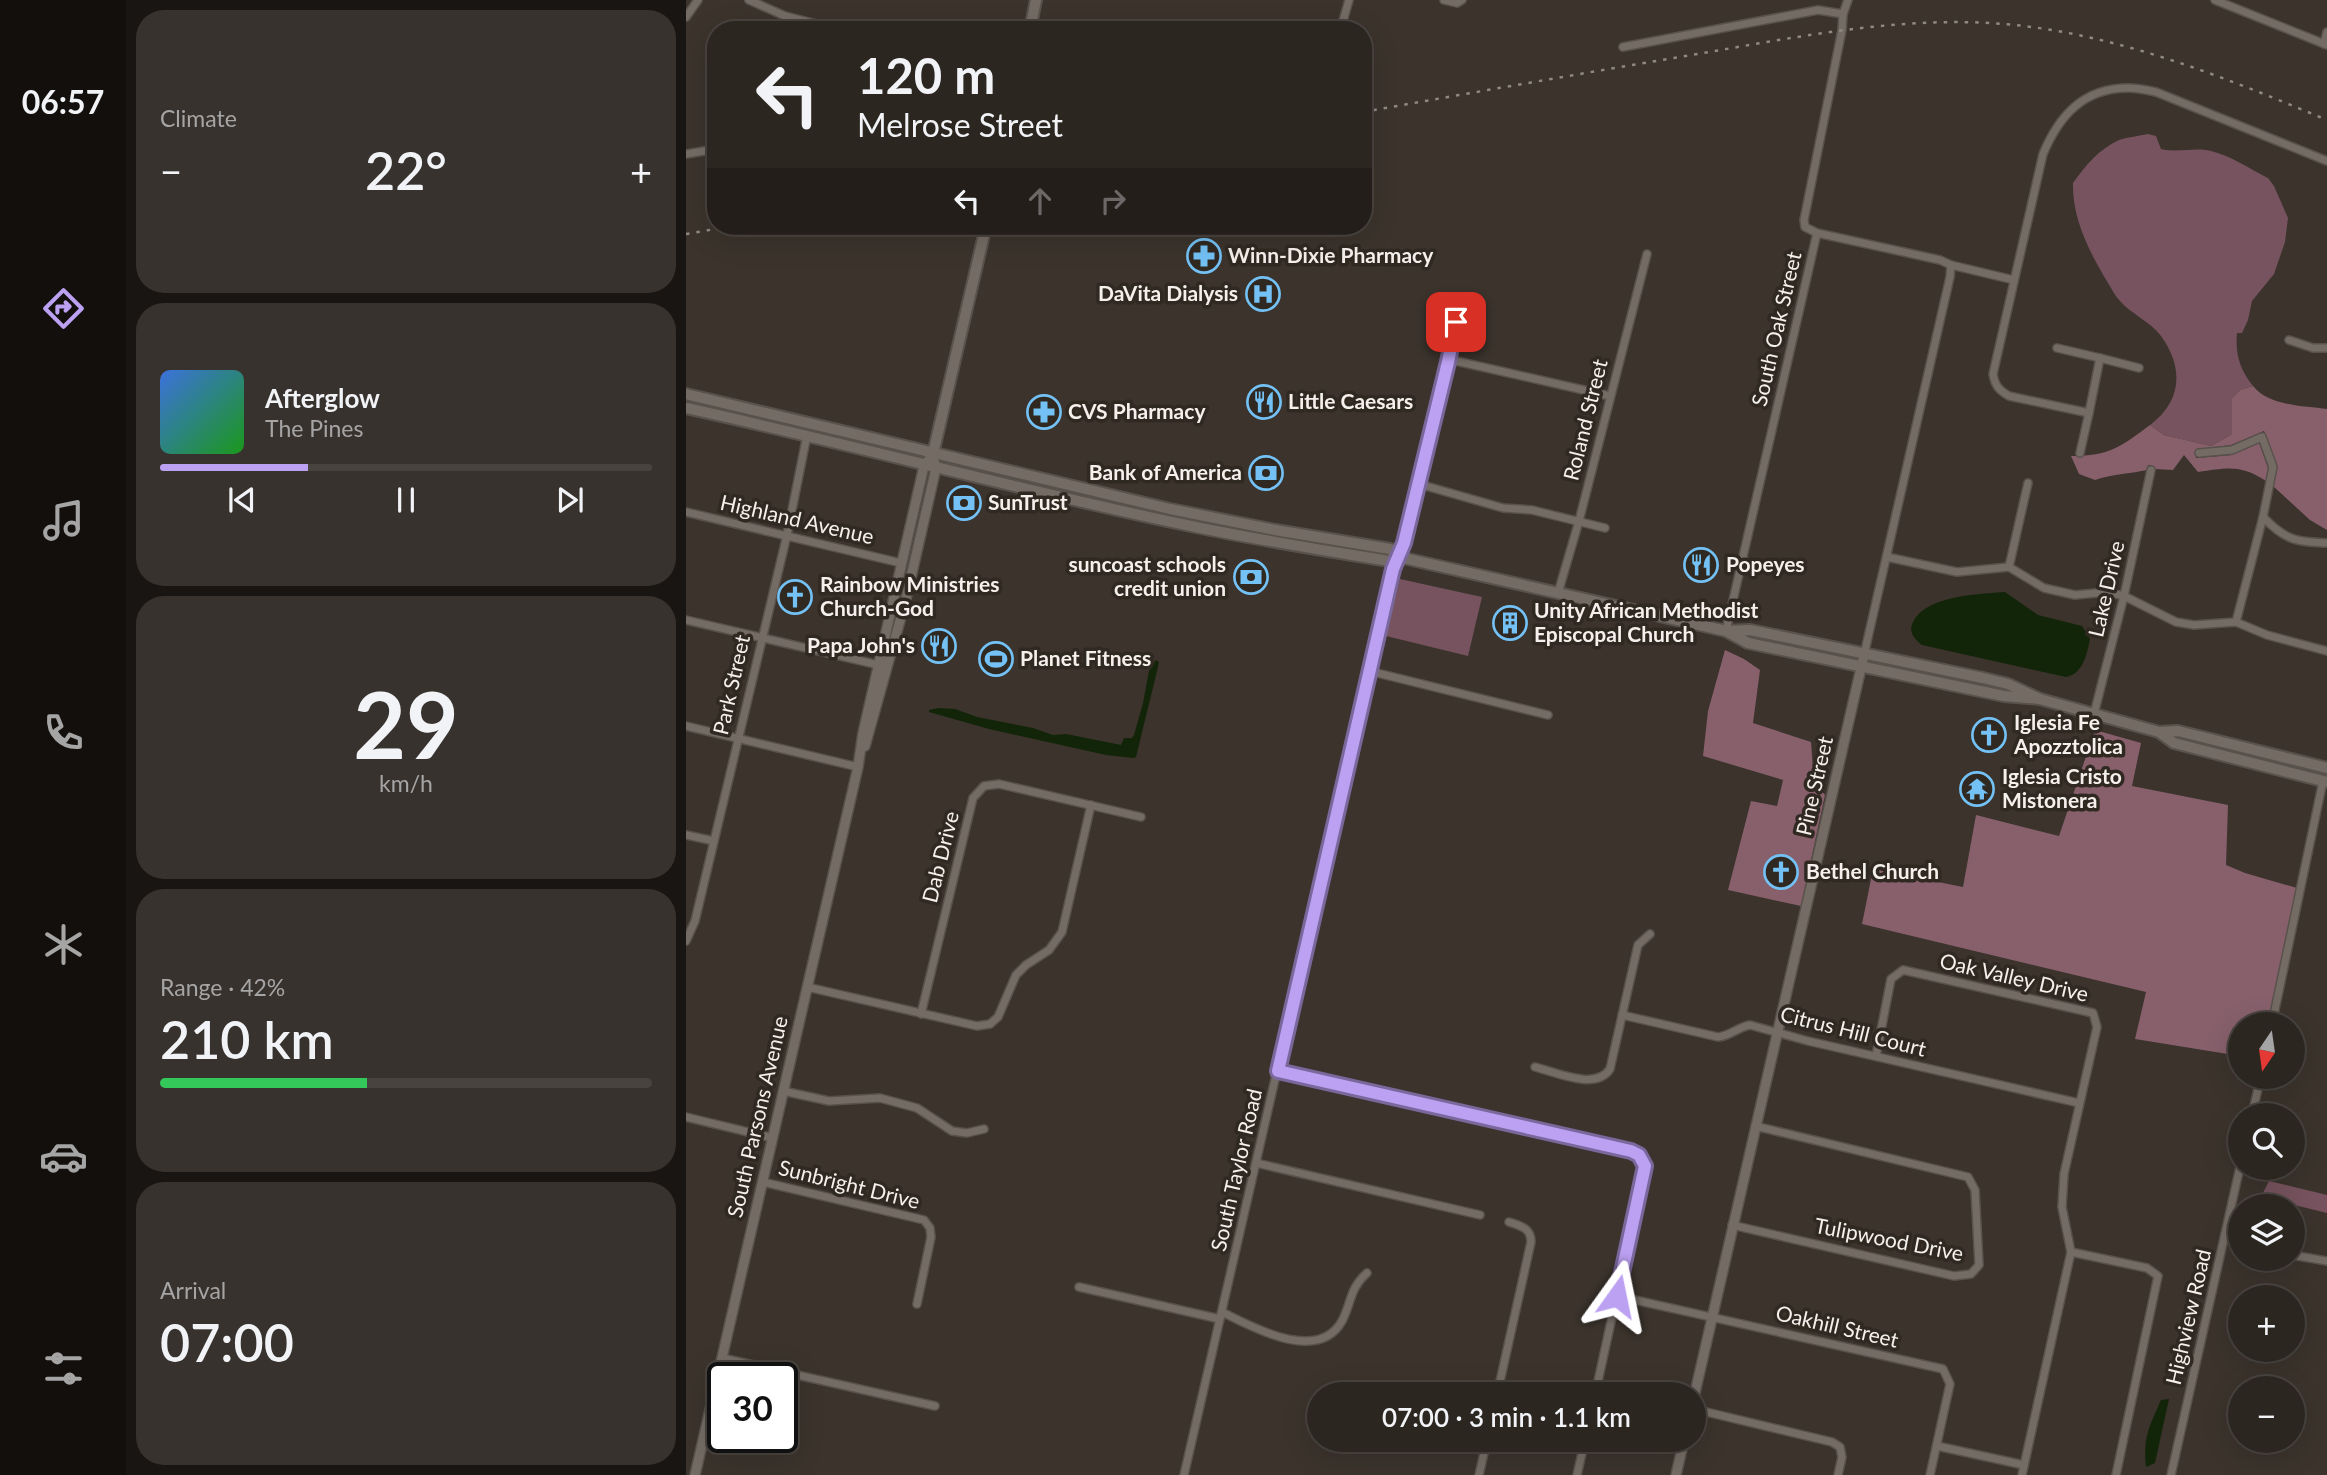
<!DOCTYPE html>
<meta charset="utf-8">
<style>
:root{--surface:#2c2621;--page:#38322e;--text:#f1f3f6;--muted:#a6a5a5;--line:#48433f;--accent:#bca0f2}
body{margin:0;font-family:Lato,sans-serif;background:var(--page);color:var(--text);height:100vh;display:flex;flex-direction:column;font-size:26px;white-space:nowrap}
*{box-sizing:border-box;margin:0}
p{font-size:23px;color:var(--muted)}
.icon{flex:none;width:38px;height:38px;fill:none;stroke:currentColor;stroke-width:2;stroke-linecap:round;stroke-linejoin:round}
.map{position:relative;flex:1;overflow:hidden}
.panel{display:flex;flex-direction:column;gap:10px;padding:10px;background:#181512;width:560px}
.panel>*{flex:none}
.hud{position:absolute;left:21px;top:21px;width:665px;height:214px;border-radius:28px;box-shadow:0 7px 28px #0002,0 0 0 2px var(--line);background:#2c2621;color:var(--text);overflow:hidden}
.needle{width:46px;rotate:193deg}
.controls{position:absolute;left:1542px;top:1012px;display:grid;gap:14px}
.controls a{display:grid;place-items:center;width:77px;height:77px;border-radius:50%;background:var(--surface);box-shadow:0 7px 28px #0002,0 0 0 2px var(--line);font-size:35px}
.speed{position:absolute;left:21px;top:1362px;display:flex;gap:14px;font-size:35px;font-weight:700;text-align:center}
.speed>*{display:grid;place-content:center;width:91px;height:91px;border-radius:50%;background:var(--surface);box-shadow:0 7px 28px #0002,0 0 0 2px var(--line);line-height:1}
.speed .limit{border:4px solid #111;border-radius:10px;background:#fff;color:#111}
.pin{position:absolute;display:grid;place-items:center;width:60px;height:60px;color:#fff;margin:-30px;border-radius:14px;box-shadow:0 4px 10px #0006}
.me{position:absolute;width:77px;margin:-38px;rotate:12deg;stroke-linejoin:round;filter:drop-shadow(0 0 5px #0008)}
.turn{display:flex;align-items:center;gap:24px;height:147px;padding:0 35px;font-size:32px}
.turn .icon{width:91px;height:91px;stroke-width:2.5}
.turn b{display:block;font-size:49px;line-height:60px}
.lanes{display:flex;align-items:center;height:66px;padding:0 35px;background:#0003;justify-content:center;gap:35px;direction:ltr}
.lanes .off{opacity:.35}
.big{font-size:52px;font-weight:600;line-height:1.1}
.panel .widget{flex:1;display:flex;flex-direction:column;justify-content:center;gap:10px;min-width:0;padding:0 24px;border-radius:28px;background:var(--page)}
.panel .dial{align-items:center;gap:0}
.dial b{font-size:91px;line-height:1}
.song{display:flex;align-items:center;gap:21px}
.cover{width:84px;height:84px;border-radius:10px;background:linear-gradient(135deg,hsl(220 70% 55%),hsl(120 70% 35%))}
.played{height:7px;border-radius:4px;background:linear-gradient(90deg,var(--accent) 30%,var(--line) 30%)}
.keys{display:flex;justify-content:space-around;direction:ltr}
.heat{display:flex;justify-content:space-between;align-items:center;font-size:38px;direction:ltr}
.charge{height:10px;border-radius:5px;background:linear-gradient(90deg,#34c759 42%,var(--line) 0)}
.trip{position:absolute;left:621px;top:1382px;width:399px;height:70px;border-radius:35px;background:var(--surface);box-shadow:0 7px 28px #0002,0 0 0 2px var(--line);font-weight:600;line-height:70px;text-align:center}
main{display:flex;flex:1;min-height:0}
.tab-bar{display:flex;flex-direction:column;width:126px;justify-content:space-around;align-items:center;background:#120f0d;color:var(--muted)}
.tab-bar .icon{width:49px;height:49px}
.tab-bar .active{color:var(--accent)}
.tab-bar b{font-size:32px;color:var(--text)}
.map>svg:first-child{display:block}
</style>
<main>
<nav class="tab-bar">
<b>06:57</b>
<svg class="icon active" aria-label="directions" viewBox="0 0 24 24"><path d="M12 3l9 9-9 9-9-9zM9 14v-3h6M13 9l2 2-2 2"/></svg>
<svg class="icon" aria-label="music" viewBox="0 0 24 24"><path d="M9 18V5l10-2v13"/><circle cx="6" cy="18" r="3"/><circle cx="16" cy="16" r="3"/></svg>
<svg class="icon" aria-label="phone" viewBox="0 0 24 24"><path d="M5 4h4l2 5-3 2q2 4 5 5l2-3 5 2v4C11 20 4 13 5 4z"/></svg>
<svg class="icon" aria-label="climate" viewBox="0 0 24 24"><path d="M12 3v18M4 7l16 10M4 17L20 7"/></svg>
<svg class="icon" aria-label="car" viewBox="0 0 24 24"><path d="M5 17H2v-5l4-1 3-4h7l3 4 3 1v5h-3M9 17h6M6 11h13"/><circle cx="7" cy="17" r="2"/><circle cx="17" cy="17" r="2"/></svg>
<svg class="icon" aria-label="filters" viewBox="0 0 24 24"><path d="M4 7h16M4 17h16"/><circle cx="9" cy="7" r="2"/><circle cx="15" cy="17" r="2"/></svg>
</nav>
<section class="panel">
<div class="widget"><p>Climate</p>
<div class="heat"><a>−</a><b class="big">22°</b><a>+</a></div>
</div>
<div class="widget">
<div class="song"><i class="cover"></i><div><b>Afterglow</b><p>The Pines</p></div></div>
<div class="played"></div>
<div class="keys"><svg class="icon" aria-label="previous" viewBox="0 0 24 24"><path d="M18 5L8 12l10 7zM5 5v14"/></svg><svg class="icon" aria-label="pause" viewBox="0 0 24 24"><path d="M8 5v14M16 5v14"/></svg><svg class="icon" aria-label="next" viewBox="0 0 24 24"><path d="M6 5l10 7-10 7zM19 5v14"/></svg></div>
</div>
<div class="widget dial"><b>29</b><p>km/h</p></div>
<div class="widget"><p>Range · 42%</p><b class="big">210 km</b><div class="charge"></div></div>
<div class="widget"><p>Arrival</p><b class="big">07:00</b></div>
</section>
<div class="map">
<svg width="1641" height="1475" viewBox="0 0 1641 1475">
<rect width="100%" height="100%" fill="#3b332c"/>
<!-- green -->
<g fill="#76535e">
<path d="M1462,134L1470,136L1475,149C1492,153 1508,147 1525,151C1545,156 1564,169 1582,178L1588,186L1602,218L1599,242L1588,274L1566,301L1562,320L1556,333H1551C1549,354 1554,370 1567,386L1554,390L1546,398V434L1525,446L1478,435L1464,425C1496,401 1498,368 1475,336C1465,322 1445,314 1434,301C1429,296 1426,289 1422,283C1404,253 1386,219 1387,183C1399,166 1413,149 1433,140C1442,137 1453,136 1462,134Z"/>
<polygon points="714,579 796,597 782,656 700,636"/>
<polygon points="1583,1181 1641,1195 1641,1213 1575,1197"/>
</g>
<!-- forest -->
<g fill="#87606c">
<path d="M1567,386C1583,406 1618,406 1641,409V530L1624,520L1587,486L1591,465L1578,431L1545,445L1509,450L1510,458L1546,455L1573,443L1582,468L1580,481C1554,464 1541,468 1512,472L1498,455L1487,470L1469,469V467L1462,465L1461,470C1443,474 1426,474 1409,480L1393,474L1385,456C1424,456 1434,447 1464,425L1478,435L1525,446L1546,434V398L1554,390Z"/>
<polygon points="1039,650 1058,659 1074,670 1067,723 1125,742 1128,782 1139,795 1115,906 1042,890 1065,801 1091,806 1097,780 1017,756 1022,711"/>
<polygon points="1409,730 1455,743 1446,786 1542,805 1540,865 1559,873 1611,888 1582,1024 1554,1024 1554,1056 1449,1039 1460,992 1176,924 1187,869 1277,887 1290,815 1373,836"/>
</g>
<!-- water -->
<g fill="#132509">
<path d="M1319,592L1352,615L1396,626L1404,639C1401,654 1397,674 1380,677L1236,645C1228,639 1222,632 1227,622C1240,595 1294,594 1319,592Z"/>
<polygon points="470,660 473,662 471,671 450,757 447,758 420,755 303,729 243,712 243,710 252,708 269,709 291,717 347,728 367,735 380,734 435,745 438,738 446,738 448,735 457,703 463,671"/>
<path d="M1483,1399L1469,1463L1460,1467C1457,1437 1463,1427 1475,1400Z"/>
</g>
<g fill="none" stroke-linecap="round" stroke-linejoin="round">
<!-- minor casing -->
<g stroke="#59524c" stroke-width="10">
<g id="minor">
<polyline points="63,0 99,16 154,30"/>
<polyline points="758,0 771,3 776,0"/>
<polyline points="1162,0 1157,14 1156,30 1118,220 1119,227 1131,233 1254,260 1265,265 1328,280"/>
<polyline points="1529,0 1641,45"/>
<polyline points="0,17 12,0"/>
<polyline points="647,30 657,21 663,0"/>
<polyline points="1638,44 1641,32"/>
<polyline points="937,47 1132,10 1157,14"/>
<polyline points="0,154 30,149"/>
<polyline points="1603,340 1627,348 1641,348"/>
<path d="M1371,348L1414,358L1403,413L1323,396C1313,390 1309,386 1307,374L1357,154C1373,116 1397,88 1442,88C1451,88 1461,90 1470,92L1641,161"/>
<polyline points="1414,358 1453,368"/>
<polyline points="762,362 770,361 924,396"/>
<polyline points="1394,453 1403,413"/>
<polyline points="1513,453 1546,450 1576,437 1587,467 1577,517 1550,622"/>
<polyline points="733,484 817,508 846,510 919,528"/>
<polyline points="0,512 215,563"/>
<path d="M1577,517C1599,540 1610,542 1641,543"/>
<polyline points="1201,557 1271,572 1323,567 1358,588 1389,595 1421,592 1438,596 1490,622 1508,625 1550,622 1581,635 1641,651"/>
<polyline points="1323,567 1342,483"/>
<polyline points="872,593 893,521 961,254"/>
<polyline points="0,620 197,666"/>
<polyline points="1040,631 1131,233"/>
<polyline points="1178,655 1264,277 1265,265"/>
<polyline points="683,671 862,715"/>
<polyline points="1408,714 1438,596 1465,470"/>
<polyline points="0,726 172,767"/>
<polyline points="0,835 28,841"/>
<polyline points="0,941 9,921 101,535 121,435"/>
<polyline points="121,987 291,1026 304,1024 312,1017 330,975 340,965 363,950 376,932 405,805"/>
<polyline points="235,1014 287,798 298,786 313,784 455,817"/>
<path d="M936,1015L1032,1037C1044,1036 1052,1027 1064,1025L1122,1041L1393,1103"/>
<polyline points="1586,1024 1637,781"/>
<polyline points="1190,1056 1205,979 1217,970 1407,1013 1411,1027 1378,1174 1376,1207 1385,1252 1336,1475"/>
<path d="M849,1067C869,1072 910,1091 924,1069L952,945L964,934"/>
<polyline points="592,1071 945,1151 953,1155 959,1166 909,1395"/>
<polyline points="97,1091 143,1101 194,1098 231,1108 266,1131 281,1133 298,1129"/>
<polyline points="1566,1115 1575,1076"/>
<polyline points="0,1117 87,1138"/>
<polyline points="570,1163 794,1215"/>
<polyline points="77,1182 238,1220 244,1228 245,1237 231,1304"/>
<polyline points="1046,1225 1268,1276 1285,1274 1293,1265 1289,1190 1282,1177 1069,1126"/>
<polyline points="1539,1234 1554,1240"/>
<polyline points="1385,1252 1461,1268 1472,1276 1430,1475"/>
<polyline points="1606,1255 1641,1261"/>
<polyline points="393,1287 534,1319"/>
<polyline points="931,1296 1257,1369 1264,1384 1244,1475"/>
<path d="M536,1312C566,1327 632,1364 656,1321C666,1302 663,1289 681,1273"/>
<polyline points="36,1358 249,1406"/>
<path d="M811,1395L845,1242C845,1228 835,1226 823,1222"/>
<polyline points="1008,1409 1146,1442 1154,1447 1156,1457 1152,1475"/>
<polyline points="1251,1446 1338,1465"/>
<polyline points="498,1475 683,671 707,569 718,543 733,484 762,362 773,302"/>
<polyline points="793,1475 801,1440"/>
<polyline points="891,1475 899,1440"/>
<polyline points="1485,1475 1554,1167"/>
</g>
</g>
<!-- tertiary casing -->
<g stroke="#59524c" stroke-width="12">
<g id="tertiary">
<polyline points="179,746 220,599 250,468 248,461"/>
<polyline points="1008,1397 1178,655"/>
<polyline points="9,1475 172,767 177,733 238,466 247,454"/>
<polyline points="990,1475 998,1440"/>
</g>
</g>
<!-- secondary casing -->
<g stroke="#59524c" stroke-width="14">
<g id="secondary">
<polyline points="344,30 350,0"/>
<polyline points="0,394 484,509 589,530 704,549 713,557 1040,631 1062,643 1318,696 1354,699"/>
<path d="M0,408C169,445 336,491 505,526C571,540 637,550 703,561L713,557"/>
<polyline points="247,454 300,226"/>
<polyline points="1042,631 1064,630 1297,678 1322,684 1354,699 1473,732 1492,731 1641,768"/>
<polyline points="1473,732 1488,743 1641,782"/>
</g>
</g>
<!-- minor -->
<use href="#minor" stroke="#746c64" stroke-width="7"/>
<!-- tertiary -->
<use href="#tertiary" stroke="#746c64" stroke-width="9"/>
<!-- secondary -->
<use href="#secondary" stroke="#746c64" stroke-width="10"/>
<!-- rail -->
<g stroke="#8f8982" stroke-width="2.5" stroke-dasharray="3.5 7" stroke-linecap="butt">
<path d="M677,112C790,92 904,72 1017,53C1123,35 1230,13 1338,26C1444,39 1543,79 1641,120"/>
<polyline points="0,234 47,226"/>
</g>
</g>
<g fill="none" stroke-linecap="round" stroke-linejoin="round">
<!-- route casing -->
<g stroke="#7a689d" stroke-width="18">
<polyline id="route" points="770,322 762,362 718,543 707,569 592,1071 945,1151 953,1155 959,1166 931,1296"/>
</g>
<!-- route -->
<use href="#route" stroke="#bca0f2" stroke-width="12"/>
</g>
<!-- icons -->
<defs>
<g id="pharmacy-ring" transform="scale(1.75)"><circle r="9.5" fill="#302922" stroke="#73c1f5" stroke-width="1.5"/><path d="M-2-6h4v4h4v4h-4v4h-4v-4h-4v-4h4Z" fill="#73c1f5"/></g>
<g id="hospital-ring" transform="scale(1.75)"><circle r="9.5" fill="#302922" stroke="#73c1f5" stroke-width="1.5"/><path d="M-5-5h3v3.5h4V-5h3V5h-3V1.5h-4V5h-3Z" fill="#73c1f5"/></g>
<g id="restaurant-ring" transform="scale(1.75)"><circle r="9.5" fill="#302922" stroke="#73c1f5" stroke-width="1.5"/><path d="M-5-6h1v4h1v-4h1v4h1v-4h1v5L-1.5 .5V6h-2V.5L-5-1ZM5-6V6H3V1.5H1.5Q1.5-4 5-6Z" fill="#73c1f5"/></g>
<g id="bank-ring" transform="scale(1.75)"><circle r="9.5" fill="#302922" stroke="#73c1f5" stroke-width="1.5"/><path d="M-6-4H6V4H-6ZM0-2.3a2.3 2.3 0 1 0 0 4.6a2.3 2.3 0 1 0 0-4.6Z" fill="#73c1f5"/></g>
<g id="church-ring" transform="scale(1.75)"><circle r="9.5" fill="#302922" stroke="#73c1f5" stroke-width="1.5"/><path d="M-1.2-6h2.4v3.5h3.3v2.4h-3.3V6h-2.4V-.1h-3.3v-2.4h3.3Z" fill="#73c1f5"/></g>
<g id="building-ring" transform="scale(1.75)"><circle r="9.5" fill="#302922" stroke="#73c1f5" stroke-width="1.5"/><path d="M-4-6H4V6H1V3H-1V6H-4ZM-2.5-4.3h1.7v1.8h-1.7ZM.8-4.3h1.7v1.8H.8ZM-2.5-1h1.7V.8h-1.7ZM.8-1h1.7V.8H.8Z" fill="#73c1f5"/></g>
<g id="stadium-ring" transform="scale(1.75)"><circle r="9.5" fill="#302922" stroke="#73c1f5" stroke-width="1.5"/><path d="M0-5a6.5 5 0 1 0 0 10a6.5 5 0 1 0 0-10ZM-3.5-1.8h7v3.6h-7Z" fill="#73c1f5"/></g>
<g id="temple-ring" transform="scale(1.75)"><circle r="9.5" fill="#302922" stroke="#73c1f5" stroke-width="1.5"/><path d="M0-6L5-2H3V0L6.5 2.5H4V6H1.5V3h-3V6H-4V2.5H-6.5L-3 0V-2H-5Z" fill="#73c1f5"/></g>
</defs>
<g fill-rule="evenodd">
<use href="#pharmacy-ring" x="518" y="256"/>
<use href="#hospital-ring" x="577" y="294"/>
<use href="#restaurant-ring" x="578" y="402"/>
<use href="#pharmacy-ring" x="358" y="412"/>
<use href="#bank-ring" x="580" y="473"/>
<use href="#bank-ring" x="278" y="503"/>
<use href="#restaurant-ring" x="1015" y="565"/>
<use href="#bank-ring" x="565" y="577"/>
<use href="#church-ring" x="109" y="597"/>
<use href="#building-ring" x="824" y="623"/>
<use href="#restaurant-ring" x="253" y="646"/>
<use href="#stadium-ring" x="310" y="659"/>
<use href="#church-ring" x="1303" y="735"/>
<use href="#temple-ring" x="1291" y="789"/>
<use href="#church-ring" x="1095" y="872"/>
</g>
<g text-anchor="middle" stroke-width="7" stroke-linejoin="round" paint-order="stroke">
<!-- poi labels -->
<g font-size="21" font-weight="bold" fill="#f5f0eb" stroke="#302922" text-anchor="start">
<text x="542" y="263">Winn-Dixie Pharmacy</text>
<text x="552" y="301" text-anchor="end">DaVita Dialysis</text>
<text x="602" y="409">Little Caesars</text>
<text x="382" y="419">CVS Pharmacy</text>
<text x="556" y="480" text-anchor="end">Bank of America</text>
<text x="302" y="510">SunTrust</text>
<text x="540" y="572" text-anchor="end">suncoast schools<tspan x="540" dy="24">credit union</tspan></text>
<text x="1040" y="572">Popeyes</text>
<text x="134" y="592">Rainbow Ministries<tspan x="134" dy="24">Church-God</tspan></text>
<text x="848" y="618">Unity African Methodist<tspan x="848" dy="24">Episcopal Church</tspan></text>
<text x="229" y="653" text-anchor="end">Papa John's</text>
<text x="334" y="666">Planet Fitness</text>
<text x="1328" y="730">Iglesia Fe<tspan x="1328" dy="24">Apozztolica</tspan></text>
<text x="1316" y="784">Iglesia Cristo<tspan x="1316" dy="24">Mistonera</tspan></text>
<text x="1120" y="879">Bethel Church</text>
</g>
<!-- street labels -->
<g font-size="21" fill="#f5f0eb" stroke="#302922">
<text transform="translate(1091 329) rotate(-77)" y="7">South Oak Street</text>
<text transform="translate(900 420) rotate(-76)" y="7">Roland Street</text>
<text transform="translate(111 520) rotate(13)" y="7">Highland Avenue</text>
<text transform="translate(1421 589) rotate(-77)" y="7">Lake Drive</text>
<text transform="translate(46 685) rotate(-77)" y="7">Park Street</text>
<text transform="translate(1129 786) rotate(-77)" y="7">Pine Street</text>
<text transform="translate(255 857) rotate(-76)" y="7">Dab Drive</text>
<text transform="translate(1328 978) rotate(13)" y="7">Oak Valley Drive</text>
<text transform="translate(1167 1032) rotate(14)" y="7">Citrus Hill Court</text>
<text transform="translate(72 1117) rotate(-77)" y="7">South Parsons Avenue</text>
<text transform="translate(551 1170) rotate(-77)" y="7">South Taylor Road</text>
<text transform="translate(163 1185) rotate(14)" y="7">Sunbright Drive</text>
<text transform="translate(1203 1240) rotate(11)" y="7">Tulipwood Drive</text>
<text transform="translate(1503 1317) rotate(-77)" y="7">Highview Road</text>
<text transform="translate(1151 1327) rotate(13)" y="7">Oakhill Street</text>
</g>
</g>
</svg>
<div class="controls">
<a><svg class="needle" viewBox="-14 -14 28 28"><path d="M0-13l5 13h-10z" fill="#e53935"/><path d="M0 13l5-13h-10z" fill="#a6a5a5"/></svg></a>
<a><svg class="icon" aria-label="search" viewBox="0 0 24 24"><circle cx="10" cy="10" r="6"/><path d="M15 15l6 6"/></svg></a>
<a><svg class="icon" aria-label="layers" viewBox="0 0 24 24"><path d="M12 4l9 5-9 5-9-5zM3 14l9 5 9-5"/></svg></a>
<a>+</a>
<a>−</a>
</div>
<div class="speed"><div class="limit">30</div></div>
<div class="pin" style="left:770px;top:322px;background:#d93025"><svg class="icon" aria-label="arrive" viewBox="0 0 24 24"><path d="M6 21V4h12l-3 4 3 4H6"/></svg></div>
<svg class="me" style="left:931px;top:1296px" viewBox="-20 -20 40 40"><path d="M0-17L14 15 0 8-14 15z" fill="#bca0f2" stroke="#fff" stroke-width="4"/></svg>
<div class="trip">07:00 · 3 min · 1.1 km</div>
<div class="hud">
<div class="turn"><svg class="icon" aria-label="left" viewBox="0 0 24 24"><path d="M17 20v-9H6M10 6l-5 5 5 5"/></svg><div><b>120 m</b>Melrose Street</div></div>
<div class="lanes"><svg class="icon" aria-label="left" viewBox="0 0 24 24"><path d="M17 20v-9H6M10 6l-5 5 5 5"/></svg><svg class="icon off" aria-label="ahead" viewBox="0 0 24 24"><path d="M12 20V5M6 11l6-6 6 6"/></svg><svg class="icon off" aria-label="right" viewBox="0 0 24 24"><path d="M7 20v-9h11M14 6l5 5-5 5"/></svg></div>
</div>
</div>
</main>
